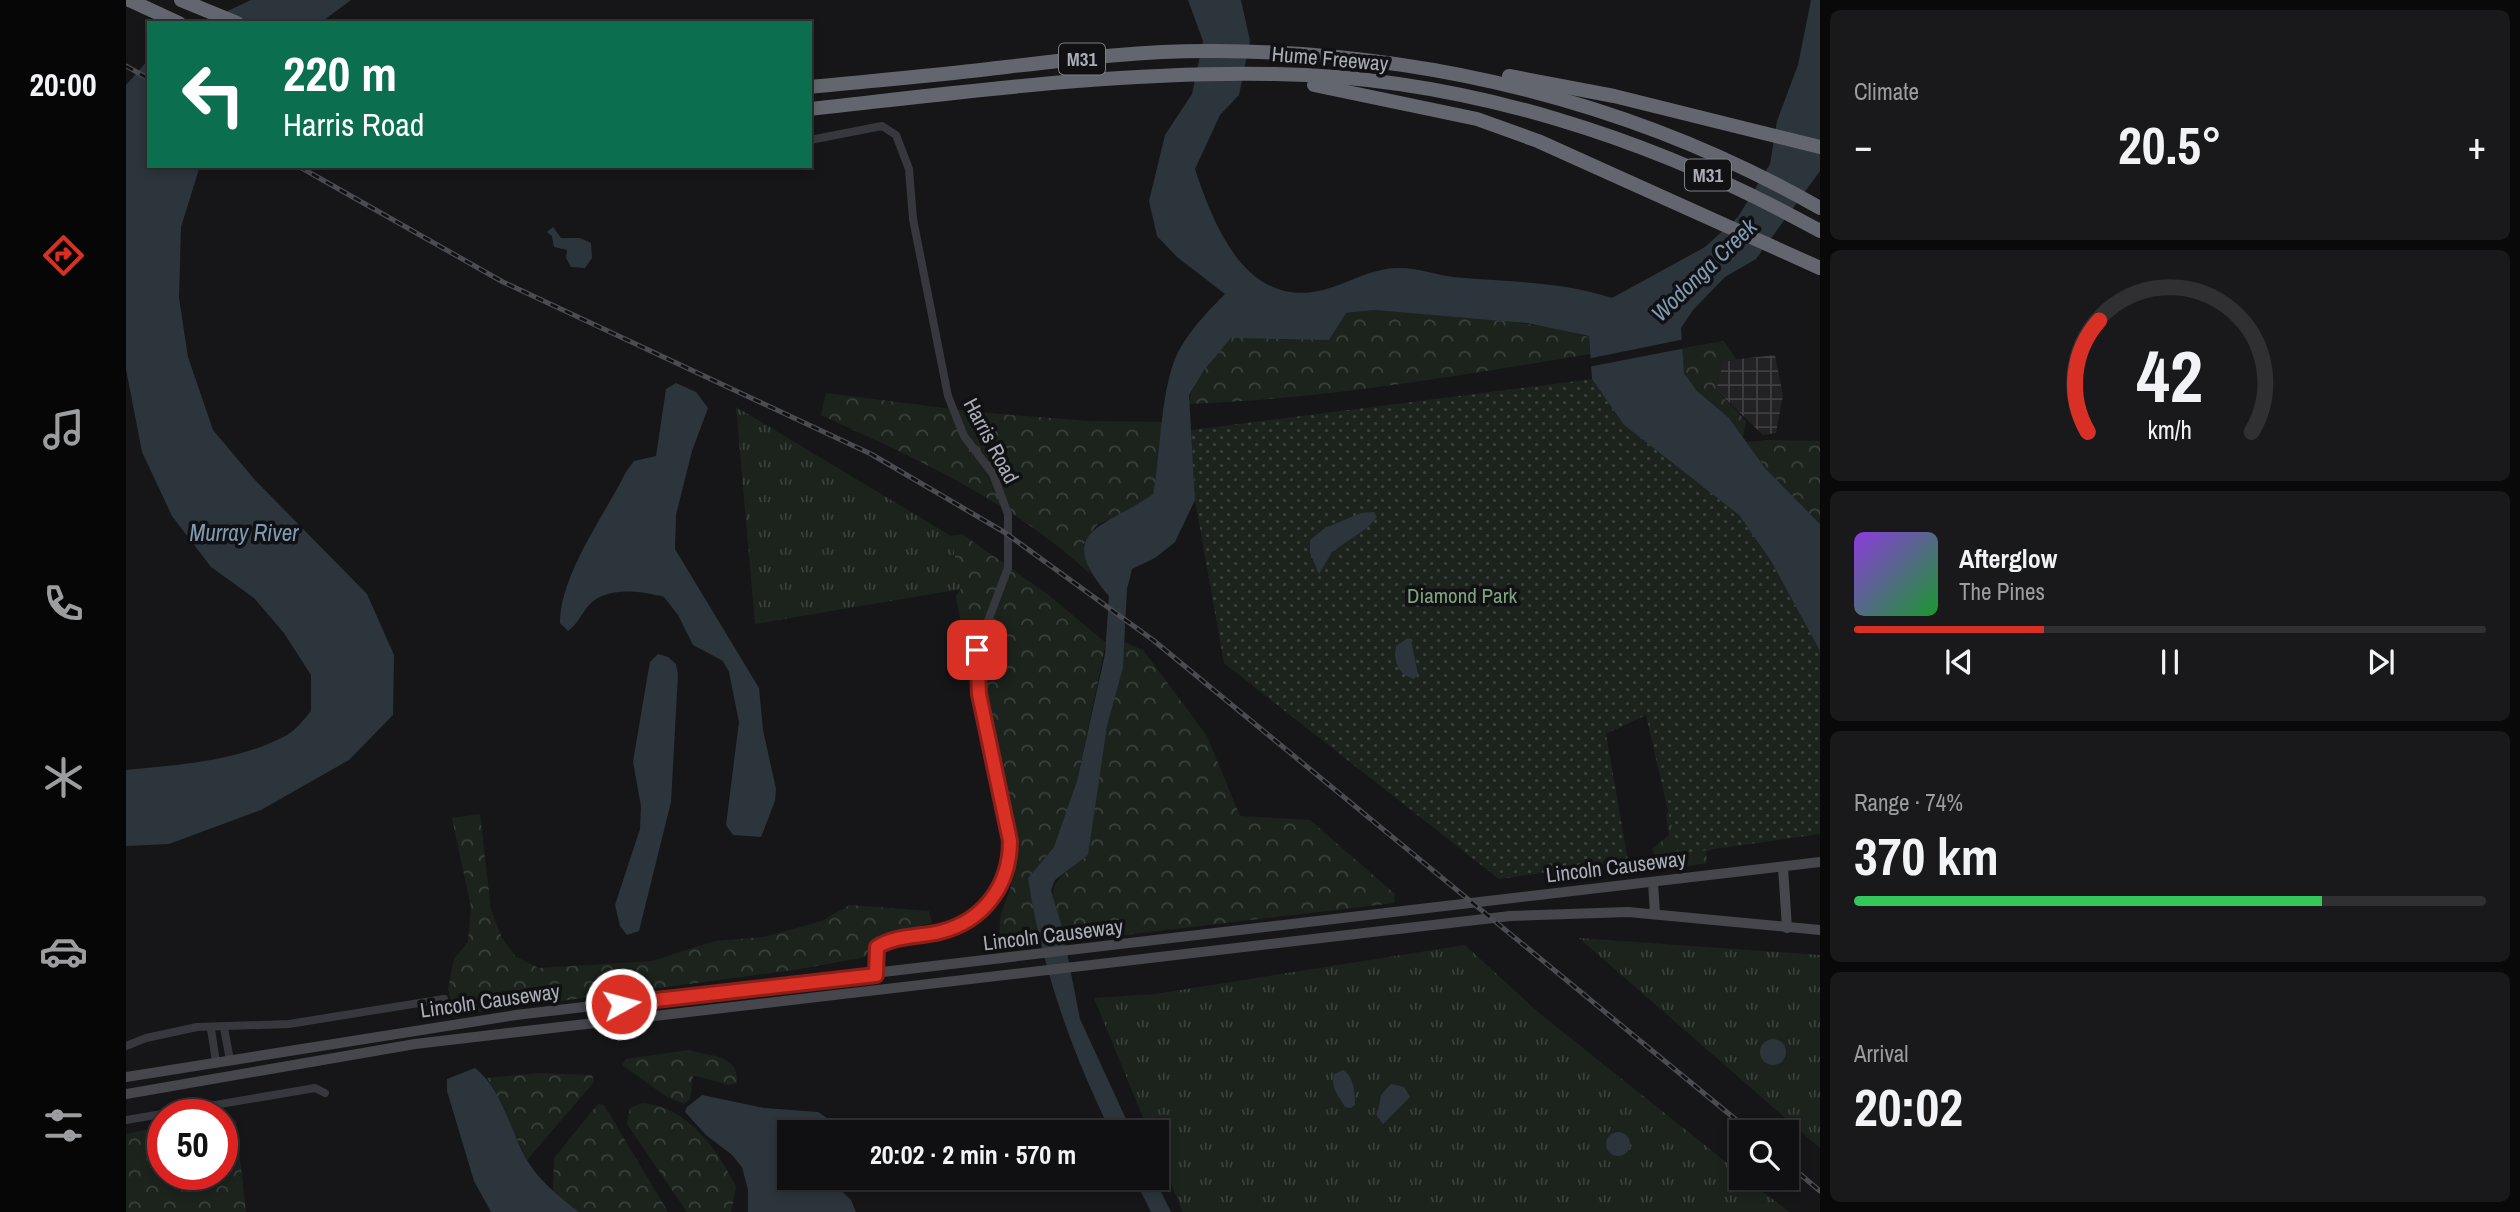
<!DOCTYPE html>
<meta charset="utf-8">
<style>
:root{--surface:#101012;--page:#19191b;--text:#f1f3f6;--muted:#9c9d9f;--line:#303032;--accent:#d93025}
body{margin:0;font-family:"Archivo Narrow",sans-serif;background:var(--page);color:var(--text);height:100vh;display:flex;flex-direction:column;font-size:26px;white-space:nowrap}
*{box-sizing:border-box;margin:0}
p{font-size:23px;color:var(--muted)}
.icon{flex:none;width:38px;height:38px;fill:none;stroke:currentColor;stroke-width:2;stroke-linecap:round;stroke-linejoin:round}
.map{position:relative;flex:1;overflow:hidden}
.sheet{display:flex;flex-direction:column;gap:10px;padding:10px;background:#09090a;width:700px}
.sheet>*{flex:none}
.top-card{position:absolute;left:21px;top:21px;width:665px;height:147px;border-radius:0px;box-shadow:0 4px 10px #0003,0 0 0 2px var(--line);background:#0b6e4f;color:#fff;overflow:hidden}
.buttons{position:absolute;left:1603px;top:1120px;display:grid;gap:14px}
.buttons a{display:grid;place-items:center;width:70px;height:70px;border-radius:0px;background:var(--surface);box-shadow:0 4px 10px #0003,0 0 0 2px var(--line);font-size:35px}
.speed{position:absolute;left:21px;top:1099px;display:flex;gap:14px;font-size:35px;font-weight:700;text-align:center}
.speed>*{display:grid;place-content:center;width:91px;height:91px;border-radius:50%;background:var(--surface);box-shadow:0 4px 10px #0003,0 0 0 2px var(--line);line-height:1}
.speed .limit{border:10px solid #d22;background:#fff;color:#111}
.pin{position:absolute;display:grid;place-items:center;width:60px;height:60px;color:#fff;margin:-30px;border-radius:14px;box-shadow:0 4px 10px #0006}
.me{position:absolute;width:77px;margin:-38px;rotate:83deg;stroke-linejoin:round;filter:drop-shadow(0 0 5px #0008)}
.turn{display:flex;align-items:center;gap:24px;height:147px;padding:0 21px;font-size:32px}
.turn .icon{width:91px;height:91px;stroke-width:2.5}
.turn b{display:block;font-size:49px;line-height:60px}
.big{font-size:52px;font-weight:700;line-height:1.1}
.sheet .card{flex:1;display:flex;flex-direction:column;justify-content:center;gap:10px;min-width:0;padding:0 24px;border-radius:10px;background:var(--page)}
.sheet .dial{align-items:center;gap:0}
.dial svg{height:182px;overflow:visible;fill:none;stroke:var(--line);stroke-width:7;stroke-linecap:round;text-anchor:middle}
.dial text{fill:var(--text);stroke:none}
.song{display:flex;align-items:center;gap:21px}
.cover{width:84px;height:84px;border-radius:10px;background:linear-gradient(135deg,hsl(270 70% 55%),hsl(130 70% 35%))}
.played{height:7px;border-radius:4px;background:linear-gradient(90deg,var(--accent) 30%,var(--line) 30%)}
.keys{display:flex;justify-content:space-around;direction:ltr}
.heat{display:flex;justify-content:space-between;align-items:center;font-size:38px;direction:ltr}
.charge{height:10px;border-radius:5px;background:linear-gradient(90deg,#34c759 74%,var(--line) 0)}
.trip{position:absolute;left:651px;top:1120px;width:392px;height:70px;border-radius:0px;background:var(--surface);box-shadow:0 4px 10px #0003,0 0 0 2px var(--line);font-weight:700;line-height:70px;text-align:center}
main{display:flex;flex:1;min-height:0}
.tab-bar{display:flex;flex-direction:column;width:126px;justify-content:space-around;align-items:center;background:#060607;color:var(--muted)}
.tab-bar .icon{width:49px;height:49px}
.tab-bar .on{color:var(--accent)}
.tab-bar b{font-size:32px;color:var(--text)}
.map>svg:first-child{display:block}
</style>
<main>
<nav class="tab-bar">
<b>20:00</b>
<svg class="icon on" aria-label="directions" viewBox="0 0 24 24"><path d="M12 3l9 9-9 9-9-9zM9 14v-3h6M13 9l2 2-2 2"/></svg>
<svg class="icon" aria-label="music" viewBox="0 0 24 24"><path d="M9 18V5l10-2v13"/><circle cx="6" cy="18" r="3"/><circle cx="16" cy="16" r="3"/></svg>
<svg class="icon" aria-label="phone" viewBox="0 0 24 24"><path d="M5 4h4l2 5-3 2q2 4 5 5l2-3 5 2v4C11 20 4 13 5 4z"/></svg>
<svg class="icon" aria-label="climate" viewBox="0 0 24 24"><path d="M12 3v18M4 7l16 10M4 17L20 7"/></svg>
<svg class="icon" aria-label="car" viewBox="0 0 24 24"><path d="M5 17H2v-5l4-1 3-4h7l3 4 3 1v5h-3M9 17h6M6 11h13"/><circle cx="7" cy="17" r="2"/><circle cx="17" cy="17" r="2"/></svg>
<svg class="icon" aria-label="filters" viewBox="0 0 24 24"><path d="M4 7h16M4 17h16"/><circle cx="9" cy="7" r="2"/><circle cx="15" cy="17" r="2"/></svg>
</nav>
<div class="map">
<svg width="1694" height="1212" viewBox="0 0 1694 1212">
<defs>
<pattern id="industrial-grid" width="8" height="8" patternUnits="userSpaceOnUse" patternTransform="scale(1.75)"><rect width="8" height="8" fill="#222225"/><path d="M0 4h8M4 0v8" fill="none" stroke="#3f3f43"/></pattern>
<pattern id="grass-tufts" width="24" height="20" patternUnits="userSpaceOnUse" patternTransform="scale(1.75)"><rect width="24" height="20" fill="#1c231d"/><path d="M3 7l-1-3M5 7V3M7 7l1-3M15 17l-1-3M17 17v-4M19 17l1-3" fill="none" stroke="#3a403c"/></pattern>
<pattern id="forest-crowns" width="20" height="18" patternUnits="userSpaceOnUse" patternTransform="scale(1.75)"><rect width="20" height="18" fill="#1c231d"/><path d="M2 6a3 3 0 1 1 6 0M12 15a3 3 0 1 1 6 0" fill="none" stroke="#3a403c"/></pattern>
<pattern id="park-dots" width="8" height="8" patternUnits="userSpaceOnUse" patternTransform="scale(1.75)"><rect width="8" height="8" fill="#1c231d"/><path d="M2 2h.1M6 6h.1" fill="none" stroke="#3a403c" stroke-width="1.8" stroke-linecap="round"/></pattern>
</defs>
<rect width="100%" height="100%" fill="#161618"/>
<!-- industrial -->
<polygon fill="url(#industrial-grid)" points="1649,355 1657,395 1650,433 1637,435 1590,390 1597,361"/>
<!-- grass -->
<g fill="url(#grass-tufts)">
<polygon points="610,407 825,536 835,589 629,624"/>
<polygon points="1453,938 1694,955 1694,1148"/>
<polygon points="1339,945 1413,1013 1615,1174 1615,1178 1620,1178 1663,1212 1057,1212 1031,1152 1031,1132 1023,1132 968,998 1029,994"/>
</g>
<!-- forest -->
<g fill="url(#forest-crowns)">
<path d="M1248,310C1320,317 1394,317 1463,337L1464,354C1331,376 1199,399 1063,404C1066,377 1089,357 1105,338H1138L1220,313Z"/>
<path d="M1598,341L1611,360L1597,362L1590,390L1620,421L1617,438C1603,419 1563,388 1558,371C1557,364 1557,355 1556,348Z"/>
<path d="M700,393L850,412L962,421L1038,422L1027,494L1004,511L972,524L957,545L964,574C887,502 791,459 695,415Z"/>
<polygon points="1642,440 1694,441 1694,524 1639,468 1620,442"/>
<path d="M836,534L920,593L980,643L951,781L937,829L928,847L902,878L915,943L879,951C863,912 888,902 887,868C886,854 886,839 884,825C877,766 852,708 860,649L845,646L834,618L830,596L835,589L825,536Z"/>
<path d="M998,642L1017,650L1081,736L1114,816L1184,820L1269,894L1268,903L939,942C928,885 911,894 962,855C967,812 973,769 981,727C987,698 996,672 998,642Z"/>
<polygon points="1545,808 1594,845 1580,852 1581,863 1539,870 1533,865 1526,849 1543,835 1540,815"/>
<polygon points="354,814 365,910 376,938 390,957 413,968 526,961 589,941 638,937 696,921 724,905 803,911 806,923 752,936 740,957 668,970 329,1015 322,989 328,959 342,942 345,907 326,818"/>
<path d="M563,1050C585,1057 613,1054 611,1083L603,1085L567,1075L564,1099L558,1104L541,1097L496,1065L500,1059Z"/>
<polygon points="414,1073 466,1075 468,1082 401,1160 361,1078"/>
<path d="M516,1103C561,1106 592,1150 610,1187L605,1212H561L501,1124L504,1108Z"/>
<polygon points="472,1104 478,1105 542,1212 453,1212 427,1192 428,1158"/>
<polygon points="102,1113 110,1121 120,1212 0,1212 0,1134 37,1126 37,1174 96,1174 96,1115 94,1115"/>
</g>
<!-- park -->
<polygon fill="url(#park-dots)" points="1466,379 1498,425 1613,515 1645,561 1694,651 1694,834 1552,854 1520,715 1480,734 1502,861 1373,879 1098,663 1069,500 1065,430"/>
<!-- water -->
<g fill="#2c353c">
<polygon points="125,0 225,0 194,23 76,23"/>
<path d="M1062,0H1115L1124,41L1113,95L1094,115L1069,169C1087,223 1117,302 1187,292C1216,288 1243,267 1275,268C1292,268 1310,275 1327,277C1380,282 1435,281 1486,298L1579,247L1612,217L1644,164L1651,121L1672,65L1685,0H1694V171L1630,259L1599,277L1567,310L1555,328L1558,373L1571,391L1603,418L1639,468L1694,524V651L1645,561L1613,515L1498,425L1466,379L1463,336L1401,323L1248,310L1220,313L1203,340L1105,338L1078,370L1063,395L1069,500L1049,542L1029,558L1006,569L1001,589L997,667L981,726L962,855L929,880L925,890L936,927L954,1019L1006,1132H985C946,1053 915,966 902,878L928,847L951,781L979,654L983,596C925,529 980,528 1027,494C1035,452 1034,397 1049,359C1059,335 1081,312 1099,294L1051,257L1031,236L1023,201L1039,135L1066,94L1077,41Z"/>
<path d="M23,59V166H74L55,227L53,298L62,357L87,430L129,480L241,594L268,655L267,715L223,760L135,810L43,844L0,846V770C53,765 114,761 161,735C170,730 178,719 185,711V675L158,633L128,598L85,567L46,516L16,452L0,369V85Z"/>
<polygon points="427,227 435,238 454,238 465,243 466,258 459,268 445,267 440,258 441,250 428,247 426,236 421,232"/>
<path d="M550,383L570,392L582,408L566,451L550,515L549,549L633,688L637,730L650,789L649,801L635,837L607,835L600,825L613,722L603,672L597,661L567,645L552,615L538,597C516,591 481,586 463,605C455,614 452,624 442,631L434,623C434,575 478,516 500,472L508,461L530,456L540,389Z"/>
<polygon points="1235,513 1248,512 1251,517 1241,528 1206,552 1193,574 1184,553 1184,540 1199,528"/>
<path d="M1282,638L1285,640L1292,674L1288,679C1272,675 1267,661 1270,646Z"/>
<polygon points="532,654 542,657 550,664 552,674 545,802 513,931 501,935 494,926 489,905 514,829 515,806 507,762 522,673 524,662"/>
<circle cx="1647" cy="1052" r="13"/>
<path d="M349,1068C375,1088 384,1129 399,1157C412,1180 433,1197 453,1212H365L348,1181L321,1091V1079Z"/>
<path d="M1217,1070C1228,1077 1229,1092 1229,1105L1225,1108L1219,1107C1213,1096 1204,1088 1208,1074Z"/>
<polygon points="1265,1084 1278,1087 1284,1097 1257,1124 1251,1116 1255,1095"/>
<polygon points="576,1095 638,1108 692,1112 701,1118 703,1132 663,1132 663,1178 702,1178 725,1200 730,1212 622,1212 622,1190 616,1167 605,1154 580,1135 559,1112 561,1107"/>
<circle cx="1492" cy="1144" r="12"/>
<polygon points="1008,1178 1028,1178 1045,1212 1025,1212"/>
</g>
<!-- pier -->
<polygon fill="#161618" points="1559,339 1560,348 1462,367 1461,359"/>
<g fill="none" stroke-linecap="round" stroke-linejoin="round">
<!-- street -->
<g stroke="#37383d" stroke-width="8">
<path d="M684,140L756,126L770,135L783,169L787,219L822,396L838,436L867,474L882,514V568L851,650L850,672L884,841C884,885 857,921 814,932C793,937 769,935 752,947L750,975"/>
<polyline points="98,1028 104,1060"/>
<polyline points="85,1029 90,1062"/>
<polyline points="0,1046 20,1038 71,1027 163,1024 318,999"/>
<polyline points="0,1120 189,1088 199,1093"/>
</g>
<!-- secondary -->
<g stroke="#45474d" stroke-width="10">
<polyline points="1657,867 1661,928"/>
<polyline points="1527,882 1529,914"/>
<polyline points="0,1077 390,1015 1694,862"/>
<polyline points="0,1094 289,1044 1384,916 1502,912 1694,930"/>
</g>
<!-- highway -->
<g stroke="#63666e" stroke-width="14">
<polyline points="3,0 53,23"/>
<polyline points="55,0 111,23"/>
<polyline points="1383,76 1488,96 1694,147"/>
<polyline points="1188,85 1351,119 1412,141 1694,268"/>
<path d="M684,87C744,81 804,76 863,69C939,60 1015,50 1091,51C1302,52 1510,103 1694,208"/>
<path d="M684,109C838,92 994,71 1149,74C1339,77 1529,139 1694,231"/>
</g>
<!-- rail casing -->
<g stroke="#4a4c52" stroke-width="5">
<g id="rail">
<polyline points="0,66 23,79"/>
<polyline points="172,166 377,282 745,454 878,532 1027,640 1625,1132"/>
<polyline points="1661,1163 1694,1191"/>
</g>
</g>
<!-- rail -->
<use href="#rail" stroke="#111113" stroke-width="2.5" stroke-dasharray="8" stroke-linecap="butt"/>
</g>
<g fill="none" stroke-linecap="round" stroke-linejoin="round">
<!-- route casing -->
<g stroke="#8d1f18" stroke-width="18">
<path id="route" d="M495,1004L750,975L751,947C770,935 793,937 814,932C858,921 884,885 884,841L853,694L851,650"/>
</g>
<!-- route -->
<use href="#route" stroke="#d93025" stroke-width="12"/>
</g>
<g text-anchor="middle" stroke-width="7" stroke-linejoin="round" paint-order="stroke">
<!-- shield labels -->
<g fill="#111113" stroke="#7b7e86" stroke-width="2">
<rect x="933" y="43.5" width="46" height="31" rx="5"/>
<rect x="1559" y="159.5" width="46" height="31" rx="5"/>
</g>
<g font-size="19" font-weight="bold" fill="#a8adb8">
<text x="956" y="66">M31</text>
<text x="1582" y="182">M31</text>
</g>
<!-- street labels -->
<g font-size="21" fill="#a8adb8" stroke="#111113">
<text transform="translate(1204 59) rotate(5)" y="7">Hume Freeway</text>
<text transform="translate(865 441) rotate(62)" y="7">Harris Road</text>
<text transform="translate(1490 867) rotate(-7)" y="7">Lincoln Causeway</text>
<text transform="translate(927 935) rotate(-7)" y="7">Lincoln Causeway</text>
<text transform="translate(364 1001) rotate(-8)" y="7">Lincoln Causeway</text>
</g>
<!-- park labels -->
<g font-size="21" fill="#7fa381" stroke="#111113">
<text x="1336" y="603">Diamond Park</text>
</g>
<!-- water labels -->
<g font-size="23" font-style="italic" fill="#7f9bb3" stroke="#111113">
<text transform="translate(1578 270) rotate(-44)" y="8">Wodonga Creek</text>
<text x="118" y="541">Murray River</text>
</g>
</g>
</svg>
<div class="buttons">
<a><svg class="icon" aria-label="search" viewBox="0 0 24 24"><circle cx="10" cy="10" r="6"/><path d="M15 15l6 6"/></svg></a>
</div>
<div class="speed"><div class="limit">50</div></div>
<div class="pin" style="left:851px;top:650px;background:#d93025"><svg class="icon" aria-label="arrive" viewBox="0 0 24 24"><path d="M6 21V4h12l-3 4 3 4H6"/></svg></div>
<svg class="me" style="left:495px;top:1004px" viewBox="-20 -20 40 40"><circle r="17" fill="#d93025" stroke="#fff" stroke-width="3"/><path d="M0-11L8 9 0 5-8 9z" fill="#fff"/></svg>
<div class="trip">20:02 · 2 min · 570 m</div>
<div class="top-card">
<div class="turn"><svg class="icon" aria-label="left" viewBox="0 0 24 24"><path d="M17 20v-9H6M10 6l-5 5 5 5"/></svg><div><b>220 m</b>Harris Road</div></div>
</div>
</div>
<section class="sheet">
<div class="card"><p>Climate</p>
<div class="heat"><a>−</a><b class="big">20.5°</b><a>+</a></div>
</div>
<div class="card dial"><svg viewBox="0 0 100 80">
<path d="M14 69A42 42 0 1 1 86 69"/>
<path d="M14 69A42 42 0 0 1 19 20" stroke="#d93025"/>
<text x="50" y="56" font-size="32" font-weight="700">42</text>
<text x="50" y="72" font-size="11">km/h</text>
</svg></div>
<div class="card">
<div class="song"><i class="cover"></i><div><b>Afterglow</b><p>The Pines</p></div></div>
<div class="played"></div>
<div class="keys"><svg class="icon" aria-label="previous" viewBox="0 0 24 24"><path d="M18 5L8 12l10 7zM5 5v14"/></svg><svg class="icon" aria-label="pause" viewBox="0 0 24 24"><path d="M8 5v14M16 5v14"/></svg><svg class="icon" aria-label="next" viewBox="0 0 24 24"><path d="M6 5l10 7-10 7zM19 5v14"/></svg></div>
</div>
<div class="card"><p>Range · 74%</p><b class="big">370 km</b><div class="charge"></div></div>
<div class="card"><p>Arrival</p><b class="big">20:02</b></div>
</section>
</main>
